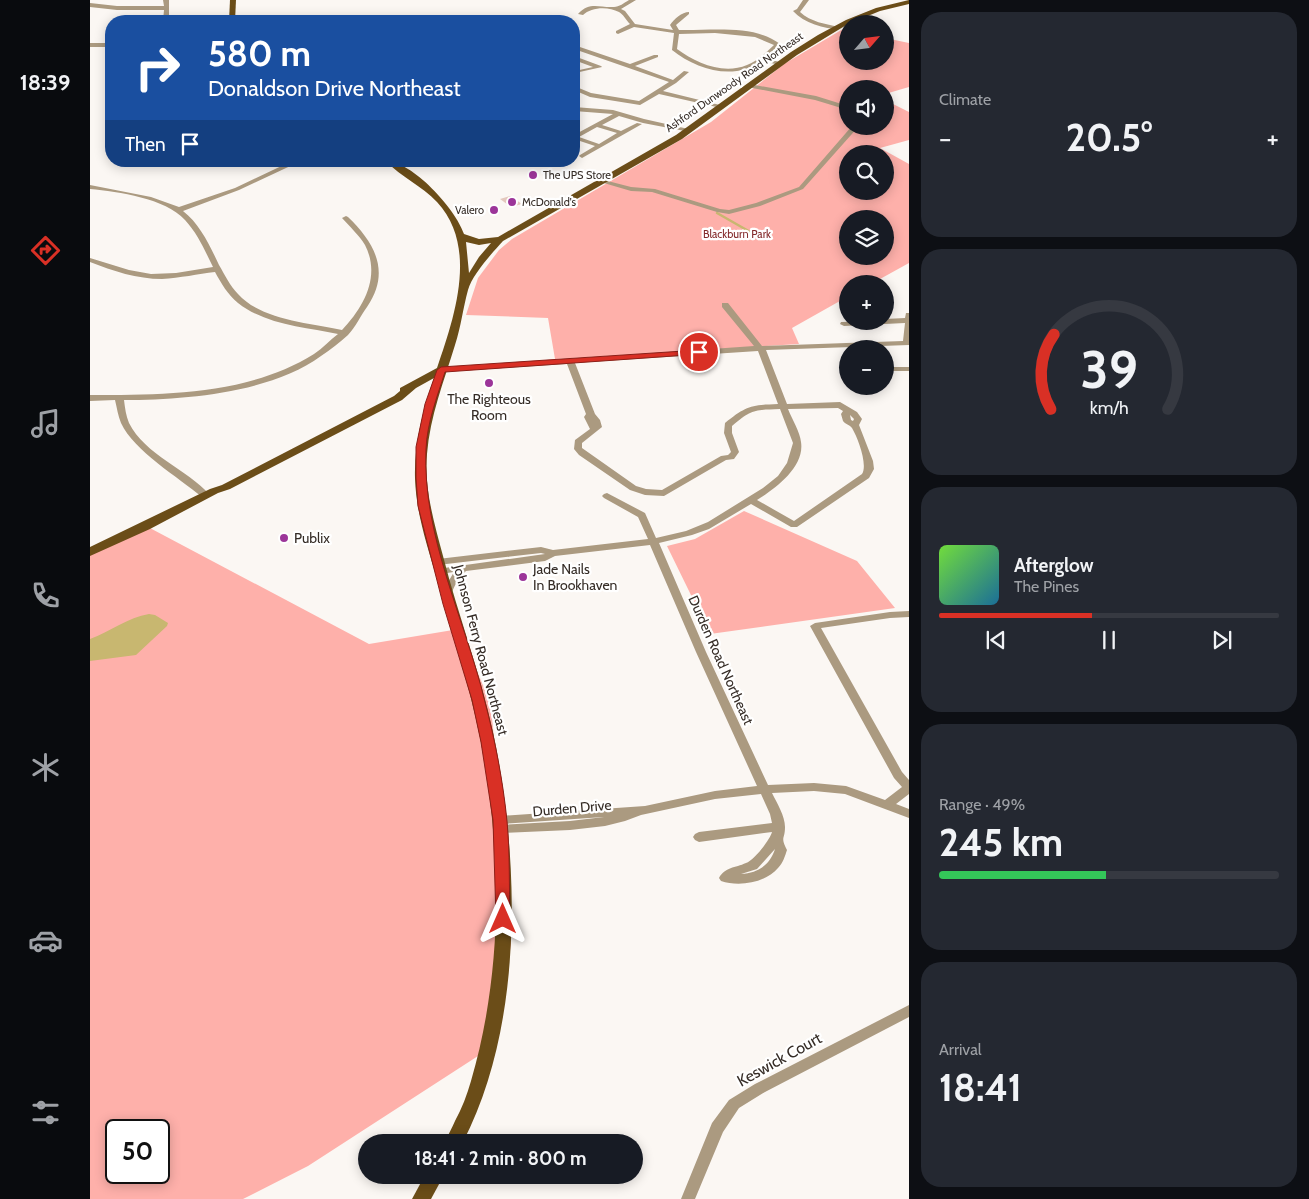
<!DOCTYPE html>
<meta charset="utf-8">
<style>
:root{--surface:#171b24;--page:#242831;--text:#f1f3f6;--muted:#9ea1a6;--line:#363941;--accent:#d93025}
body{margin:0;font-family:Cabin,sans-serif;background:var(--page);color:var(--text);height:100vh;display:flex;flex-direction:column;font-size:19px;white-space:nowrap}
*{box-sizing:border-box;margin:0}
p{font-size:16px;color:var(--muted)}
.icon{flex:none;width:28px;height:28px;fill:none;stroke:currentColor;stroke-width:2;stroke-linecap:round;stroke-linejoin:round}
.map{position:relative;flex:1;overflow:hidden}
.sheet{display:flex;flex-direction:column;gap:12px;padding:12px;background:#0d0f14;width:400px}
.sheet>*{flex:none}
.top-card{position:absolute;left:15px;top:15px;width:475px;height:152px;border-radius:20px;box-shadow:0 2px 12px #0003;background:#1a4fa0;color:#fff;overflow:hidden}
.needle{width:32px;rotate:62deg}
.buttons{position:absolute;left:749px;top:15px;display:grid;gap:10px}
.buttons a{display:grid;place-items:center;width:55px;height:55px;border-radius:50%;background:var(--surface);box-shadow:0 2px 12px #0003;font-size:25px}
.speed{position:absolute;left:15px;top:1119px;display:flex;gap:10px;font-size:25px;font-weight:700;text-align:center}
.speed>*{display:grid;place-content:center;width:65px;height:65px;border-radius:50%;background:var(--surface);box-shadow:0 2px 12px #0003;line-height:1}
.speed .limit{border:2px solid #111;border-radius:8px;background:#fff;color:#111}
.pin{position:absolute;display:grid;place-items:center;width:42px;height:42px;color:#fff;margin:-21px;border:2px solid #fff;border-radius:50%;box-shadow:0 1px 5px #0007}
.me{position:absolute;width:55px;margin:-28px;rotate:0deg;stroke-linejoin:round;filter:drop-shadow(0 0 4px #0008)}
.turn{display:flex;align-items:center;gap:18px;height:105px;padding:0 20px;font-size:22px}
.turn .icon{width:65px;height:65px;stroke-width:2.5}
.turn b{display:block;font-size:35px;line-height:42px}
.then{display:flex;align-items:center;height:48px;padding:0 20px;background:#0003;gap:10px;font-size:19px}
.big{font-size:38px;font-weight:700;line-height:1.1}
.sheet .widget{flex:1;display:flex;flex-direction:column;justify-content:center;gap:8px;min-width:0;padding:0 18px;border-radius:20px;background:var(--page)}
.sheet .dial{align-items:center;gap:0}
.dial svg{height:130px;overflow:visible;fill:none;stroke:var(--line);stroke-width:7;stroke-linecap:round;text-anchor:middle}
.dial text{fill:var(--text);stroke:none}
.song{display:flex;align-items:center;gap:15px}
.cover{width:60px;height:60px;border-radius:8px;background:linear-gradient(135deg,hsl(100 70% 55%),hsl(200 70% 35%))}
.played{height:5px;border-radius:2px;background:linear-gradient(90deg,var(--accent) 45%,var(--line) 45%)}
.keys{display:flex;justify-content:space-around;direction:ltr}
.heat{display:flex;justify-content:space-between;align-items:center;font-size:28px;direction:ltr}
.charge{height:8px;border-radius:4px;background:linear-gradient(90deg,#34c759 49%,var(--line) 0)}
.trip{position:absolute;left:268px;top:1134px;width:285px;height:50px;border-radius:25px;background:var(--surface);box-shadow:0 2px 12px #0003;font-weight:700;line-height:50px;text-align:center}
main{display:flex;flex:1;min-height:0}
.tabs{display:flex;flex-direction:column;width:90px;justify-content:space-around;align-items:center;background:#090b0e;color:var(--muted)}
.tabs .icon{width:35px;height:35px}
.tabs .active{color:var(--accent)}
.tabs b{font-size:22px;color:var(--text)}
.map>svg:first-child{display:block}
</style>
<main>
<nav class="tabs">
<b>18:39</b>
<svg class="icon active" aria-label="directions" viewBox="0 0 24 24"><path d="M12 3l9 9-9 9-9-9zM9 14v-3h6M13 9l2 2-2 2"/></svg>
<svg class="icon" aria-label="music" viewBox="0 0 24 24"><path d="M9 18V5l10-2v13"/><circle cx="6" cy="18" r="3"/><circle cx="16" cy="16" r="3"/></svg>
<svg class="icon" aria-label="phone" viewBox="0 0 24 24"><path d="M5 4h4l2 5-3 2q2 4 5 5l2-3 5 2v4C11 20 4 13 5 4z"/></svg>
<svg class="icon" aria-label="climate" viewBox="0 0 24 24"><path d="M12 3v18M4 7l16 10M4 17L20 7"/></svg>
<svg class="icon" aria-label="car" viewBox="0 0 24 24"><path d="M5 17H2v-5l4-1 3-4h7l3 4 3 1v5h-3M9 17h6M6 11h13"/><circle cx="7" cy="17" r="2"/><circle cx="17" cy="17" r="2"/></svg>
<svg class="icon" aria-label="filters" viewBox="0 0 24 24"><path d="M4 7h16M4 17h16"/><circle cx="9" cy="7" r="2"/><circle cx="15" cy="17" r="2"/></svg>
</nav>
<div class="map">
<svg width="819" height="1199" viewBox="0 0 819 1199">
<rect width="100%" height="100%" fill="#fbf7f3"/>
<!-- green -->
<g fill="#feb0aa" fill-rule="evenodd">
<path d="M753,29L757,30L758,61H795V38L819,43V87L795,94V89H758V126H795V100L819,112V140L790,148L819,164V263L781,284H758L757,297L702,328L709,344L465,359L458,318L376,315L388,278L409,250L422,239L621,122L694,64ZM758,154H795V191H758ZM758,219H795V256H758Z"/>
<polygon points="654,511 767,561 805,608 620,634 577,546 605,539"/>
<path d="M58,527L279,644L369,629L401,704L421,944L405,1045L218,1166L153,1199H0V554ZM26,1130H69V1172H26Z"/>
</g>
<!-- water -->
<path fill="#c8b770" d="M59,614L65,615L78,623L77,626L46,655L0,661V639C20,632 38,617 59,614Z"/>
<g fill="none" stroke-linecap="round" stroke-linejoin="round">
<!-- stream -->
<polyline stroke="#c8b770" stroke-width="2.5" points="627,213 669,237"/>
</g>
<!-- building -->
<polygon fill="#e4c8bd" points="420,196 432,204 421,207 410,199"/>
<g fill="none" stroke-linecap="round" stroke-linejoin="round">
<!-- minor -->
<g fill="#ab9a80" fill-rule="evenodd">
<polygon points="73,0 79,0 79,21 73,21 74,10 27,10 0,7 0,3 27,6 74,6"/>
<path d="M539,0H546L531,9L535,11L545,24L583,30L580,25C584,19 592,12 599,12V14L586,25L589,30C619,31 665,24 690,44L675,58L693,63L690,65L672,61C644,81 607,70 582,50L584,33L544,27L528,34L526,33V31L540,24C536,20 533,14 529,12C518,6 501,7 493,15L488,14C500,1 509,8 524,7C529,7 534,3 539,0ZM625,33L665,37L684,45C676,53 667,61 657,65C633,75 606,63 587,49L589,34Z"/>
<path d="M713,0H719L710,12C721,22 735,24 750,27V29C734,29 714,23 703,11L707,9Z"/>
<polygon points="159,18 163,18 165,21 159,21"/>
<rect x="0" y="43" width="21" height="4"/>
<polygon points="484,45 540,64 564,55 568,55 568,57 545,66 583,80 594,71 599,72 586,83 573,91 634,106 631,108 569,94 550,105 500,97 484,90 484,86 501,93 549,101 579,82 484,49"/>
<polygon points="484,56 511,66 512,67 485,73 485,71 503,67 484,60"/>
<polygon points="659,84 726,96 758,106 758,110 725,100 657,87 656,86"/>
<path d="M484,107L523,110L554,119L603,130L600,132L553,123L529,116L512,125L531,131L547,123L552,124L492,158L489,156L490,155L505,146L484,139V135L523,114L484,111ZM507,127L527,133L509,144L489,137Z"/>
<polygon points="762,126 769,126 713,189 670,206 639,214 627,212 562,192 541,191 507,181 510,179 541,187 565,189 630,209 639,210 666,203 709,187"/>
<path d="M202,161H211L149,190L93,211C110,224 120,246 129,265C135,275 140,286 148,294C171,320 220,323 252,330C274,307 291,276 275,245C269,235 260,227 252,218L256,216L258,217C285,243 301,272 277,307C271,315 265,328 258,335C250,342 240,350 231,356C180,393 95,400 34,400C35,408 36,416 39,423C55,455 97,469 120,495L118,497H112C88,477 44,451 31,423C28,416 27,408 25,400L0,401V395C75,395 158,395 224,354C233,348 240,340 248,334C215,327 176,325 148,303C138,295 131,283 125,272C108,274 90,278 72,279C47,279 23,271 0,262V258L39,270L61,274L86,273L123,267C115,251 108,234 95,220C75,198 29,192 0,189V185L61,197L89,207L145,188Z"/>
<path d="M632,303H638L672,346L813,341L815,323L754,326L750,324L751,322L795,321V319L815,318L816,313H819V345L676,350L697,404L750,402L767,412L772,419L769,425L783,461L784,469L779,478L707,527H701L661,504L619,529L602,535L569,543L616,652L678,785L724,783L756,786L795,800L812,787L804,778L720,626L725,623L800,612L819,611V617L800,618L731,628L812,772L819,780V794L806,804L819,809V818L755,794L724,791L682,793C687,803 695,816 695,827C695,840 690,836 697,850C695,856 693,863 688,868C675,883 649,887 631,881L629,878C635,867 645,868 656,863C664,860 680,840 682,832L609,842L605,840L603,837L605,834L609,832L682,823L680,814L671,794L625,799L551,815L535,821L515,826L480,830L411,833L407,832L405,829L407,826L411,825L480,821L514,817L410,824L406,823L404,820L406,817L410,816L555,806L625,791L667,786L606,652L560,545L465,556L455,561L376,571L368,579L360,596L356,597L351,594L364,572L350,574L345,571L347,569L455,554L451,553L348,565L343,562L348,559L451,547L463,550L558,539L548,517L514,498L512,496L514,494L517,493L555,513L566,538L596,531L618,522L673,488L688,476L697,463L703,443L690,409C664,410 662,409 642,426V433L649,452L644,459L636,460L574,496L555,495L540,490L489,455L484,449L485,440L500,429L494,417L496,414L477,364L351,372L347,370L351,368L664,346L632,307ZM668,351L688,404C661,405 656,406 635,423L634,433L641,452L638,455L631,456L572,490L556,489L546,486L492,448V443L512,427L510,420L505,414L485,363ZM748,408L753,411L751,414L753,421C755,424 760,425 762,428C768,438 778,465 772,474L704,521L667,500C685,489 715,467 711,442C710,432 702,419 698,409ZM760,415L764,419L763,421L761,420ZM685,849C680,865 668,873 651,874L667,869Z"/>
<rect x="795" y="367" width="24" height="4"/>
<polygon points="819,1005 819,1017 675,1092 649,1108 633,1132 605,1199 591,1199 622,1123 639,1100 665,1084"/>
</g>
<!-- major -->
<g fill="#6b4d18" fill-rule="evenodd">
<polygon points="140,0 146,0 145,21 139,21"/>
<path d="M819,0V4L790,11L758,24L707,55L592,139L413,241C402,253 382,275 378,290C373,308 371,327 365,345C354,381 340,416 337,454C334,489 344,522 353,556C368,615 390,672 403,732C430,860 434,1024 373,1142H355C358,1135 362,1128 365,1121C372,1108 377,1095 381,1081C411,978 412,870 395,765C385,701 364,640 347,578C337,546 326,512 325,478C324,443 333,411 344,378L326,388L312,400L140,489L128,493L60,529L0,556V547L120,489L132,485L304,396L310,391V388L347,368C364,318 389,247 347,202C332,186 311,177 296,161C322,161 366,209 374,234L389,239L408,237L586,135L701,52L728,35L756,20L786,8ZM376,242L389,245L401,243L389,257L379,273Z"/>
<polygon points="335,1175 354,1175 341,1199 322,1199"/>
</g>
</g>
<!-- route -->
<path fill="#d93025" stroke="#8d1f18" d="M609,350L612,351V354L355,372C347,397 337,423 336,449C332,536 375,619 395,702C405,740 413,781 417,821C420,853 419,886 420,919L418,923L413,924L408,923L406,919L403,820L391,742L382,700L353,604L328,506L326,478V447L335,404L347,370L351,367Z"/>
<!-- markers -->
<g fill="#9c3599" stroke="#fff" stroke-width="2">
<circle cx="443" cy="175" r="5"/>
<circle cx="422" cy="202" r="5"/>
<circle cx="404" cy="210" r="5"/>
<circle cx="399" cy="383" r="5"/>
<circle cx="194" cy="538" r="5"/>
<circle cx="433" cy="577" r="5"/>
</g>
<g text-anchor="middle" stroke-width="4.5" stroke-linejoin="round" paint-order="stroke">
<!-- far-street labels -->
<g font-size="11" fill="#352c26" stroke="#fff">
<text transform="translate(644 82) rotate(-35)" y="4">Ashford Dunwoody Road Northeast</text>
</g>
<!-- far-poi labels -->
<g font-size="11" fill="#352c26" stroke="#fff" text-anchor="start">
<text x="453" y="179">The UPS Store</text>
<text x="432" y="206">McDonald's</text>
<text x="394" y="214" text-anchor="end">Valero</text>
</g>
<!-- far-park labels -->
<g font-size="11" fill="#842a2b" stroke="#fff">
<text x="647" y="238">Blackburn Park</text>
</g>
<!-- poi labels -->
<g font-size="14" fill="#352c26" stroke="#fff" text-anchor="start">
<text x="399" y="404" text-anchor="middle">The Righteous<tspan x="399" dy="16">Room</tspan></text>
<text x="204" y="543">Publix</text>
<text x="443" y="574">Jade Nails<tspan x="443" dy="16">In Brookhaven</tspan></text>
</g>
<!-- street labels -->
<g font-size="14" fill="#352c26" stroke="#fff">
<text transform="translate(391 650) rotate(75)" y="5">Johnson Ferry Road Northeast</text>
<text transform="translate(631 660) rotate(66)" y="5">Durden Road Northeast</text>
<text transform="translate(482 808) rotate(-5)" y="5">Durden Drive</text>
</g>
<!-- near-street labels -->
<g font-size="16" fill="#352c26" stroke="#fff">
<text transform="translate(689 1059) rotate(-29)" y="6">Keswick Court</text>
</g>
</g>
</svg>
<div class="buttons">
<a><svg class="needle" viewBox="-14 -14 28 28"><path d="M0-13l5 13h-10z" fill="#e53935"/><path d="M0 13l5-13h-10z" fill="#9ea1a6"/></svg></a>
<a><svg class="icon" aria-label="sound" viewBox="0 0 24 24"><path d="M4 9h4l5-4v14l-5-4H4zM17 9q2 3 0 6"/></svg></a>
<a><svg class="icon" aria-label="search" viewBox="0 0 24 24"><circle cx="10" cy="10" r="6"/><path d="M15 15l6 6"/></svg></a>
<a><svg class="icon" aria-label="layers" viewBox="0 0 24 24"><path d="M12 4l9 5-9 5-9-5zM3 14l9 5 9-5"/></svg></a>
<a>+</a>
<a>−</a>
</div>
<div class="speed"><div class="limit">50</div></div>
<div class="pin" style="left:609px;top:352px;background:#d93025"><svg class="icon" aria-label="arrive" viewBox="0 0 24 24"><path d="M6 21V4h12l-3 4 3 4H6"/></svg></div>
<svg class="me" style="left:413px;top:919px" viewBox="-20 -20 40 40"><path d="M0-17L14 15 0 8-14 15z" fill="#d93025" stroke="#fff" stroke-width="4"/></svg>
<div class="trip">18:41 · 2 min · 800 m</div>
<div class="top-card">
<div class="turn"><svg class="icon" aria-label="right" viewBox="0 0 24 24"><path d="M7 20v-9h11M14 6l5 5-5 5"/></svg><div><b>580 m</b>Donaldson Drive Northeast</div></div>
<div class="then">Then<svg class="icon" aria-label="arrive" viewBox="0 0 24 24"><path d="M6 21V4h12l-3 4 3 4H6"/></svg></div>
</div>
</div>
<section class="sheet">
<div class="widget"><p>Climate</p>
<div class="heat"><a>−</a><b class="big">20.5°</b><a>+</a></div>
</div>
<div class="widget dial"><svg viewBox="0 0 100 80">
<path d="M14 69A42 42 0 1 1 86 69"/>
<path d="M14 69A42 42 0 0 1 16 23" stroke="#d93025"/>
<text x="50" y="56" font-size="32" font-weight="700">39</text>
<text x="50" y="72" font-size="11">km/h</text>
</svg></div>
<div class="widget">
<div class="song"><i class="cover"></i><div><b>Afterglow</b><p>The Pines</p></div></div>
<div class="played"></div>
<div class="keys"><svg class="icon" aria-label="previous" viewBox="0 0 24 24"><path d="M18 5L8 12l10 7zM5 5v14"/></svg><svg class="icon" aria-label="pause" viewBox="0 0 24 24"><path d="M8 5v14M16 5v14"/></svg><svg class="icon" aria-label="next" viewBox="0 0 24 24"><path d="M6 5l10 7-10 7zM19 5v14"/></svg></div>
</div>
<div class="widget"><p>Range · 49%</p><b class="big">245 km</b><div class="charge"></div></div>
<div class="widget"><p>Arrival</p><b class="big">18:41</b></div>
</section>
</main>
